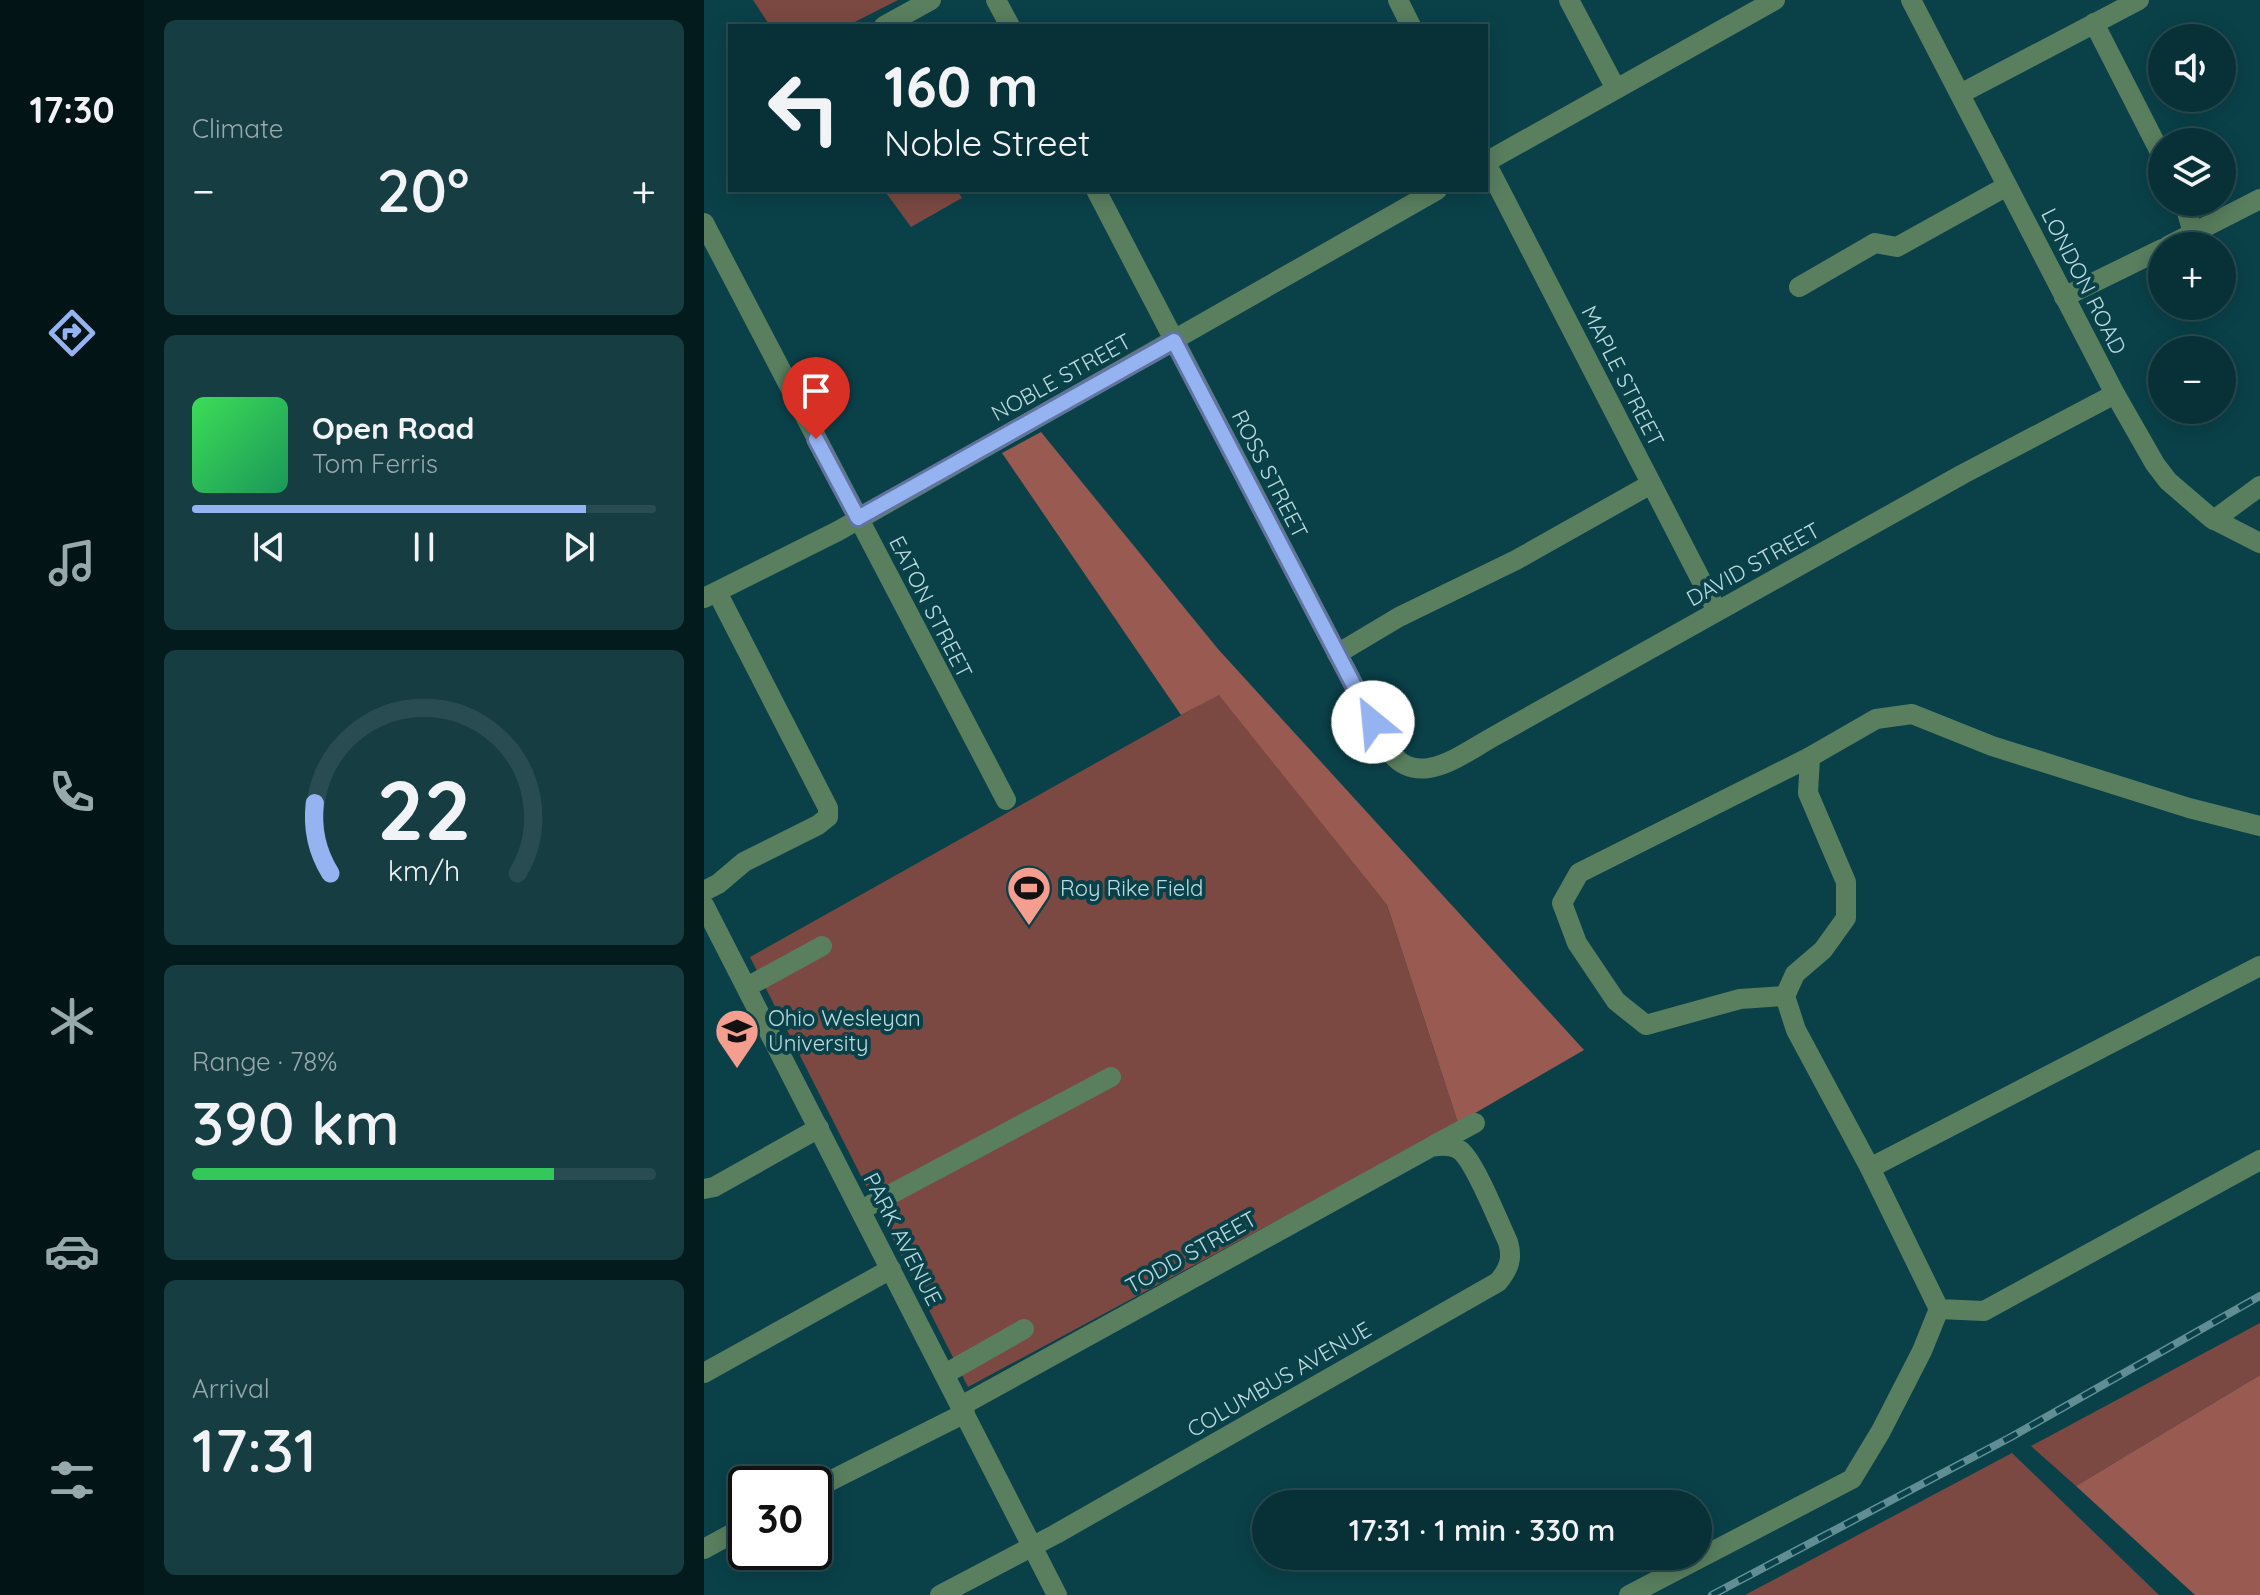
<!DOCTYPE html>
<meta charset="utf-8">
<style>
:root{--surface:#083137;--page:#163d42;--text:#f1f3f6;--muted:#98a9ad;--line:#294c52;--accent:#95b2f1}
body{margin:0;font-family:Quicksand,sans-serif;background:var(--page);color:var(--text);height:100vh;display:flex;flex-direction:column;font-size:30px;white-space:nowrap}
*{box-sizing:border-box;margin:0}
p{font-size:26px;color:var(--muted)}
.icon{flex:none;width:44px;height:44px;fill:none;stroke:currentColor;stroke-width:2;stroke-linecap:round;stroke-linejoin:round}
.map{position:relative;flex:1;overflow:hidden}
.sheet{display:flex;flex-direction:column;gap:20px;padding:20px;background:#041b1e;width:560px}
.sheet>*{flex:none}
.top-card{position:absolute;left:24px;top:24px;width:760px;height:168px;border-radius:0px;box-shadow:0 4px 20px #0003,0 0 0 2px var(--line);background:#083137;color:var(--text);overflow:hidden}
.tools{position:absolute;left:1444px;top:24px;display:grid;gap:16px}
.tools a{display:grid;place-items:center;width:88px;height:88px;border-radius:50%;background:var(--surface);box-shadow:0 4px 20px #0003,0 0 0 2px var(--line);font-size:40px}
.speed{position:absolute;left:24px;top:1466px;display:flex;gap:16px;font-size:40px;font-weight:700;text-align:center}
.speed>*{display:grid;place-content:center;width:104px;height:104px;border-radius:50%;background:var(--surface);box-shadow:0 4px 20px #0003,0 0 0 2px var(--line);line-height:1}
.speed .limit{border:4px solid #111;border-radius:12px;background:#fff;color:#111}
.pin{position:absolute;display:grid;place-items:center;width:68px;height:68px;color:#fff;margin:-82px -34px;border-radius:50% 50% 50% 0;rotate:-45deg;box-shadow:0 0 8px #0007}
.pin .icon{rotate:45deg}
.me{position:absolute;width:88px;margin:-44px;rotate:332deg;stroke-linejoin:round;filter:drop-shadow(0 0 6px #0008)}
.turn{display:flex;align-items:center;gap:28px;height:168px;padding:0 24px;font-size:36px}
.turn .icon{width:104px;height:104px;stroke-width:2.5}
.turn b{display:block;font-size:56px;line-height:68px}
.big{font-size:60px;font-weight:600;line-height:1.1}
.sheet .tile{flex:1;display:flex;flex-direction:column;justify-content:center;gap:12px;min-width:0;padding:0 28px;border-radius:12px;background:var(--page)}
.sheet .dial{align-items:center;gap:0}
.dial svg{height:208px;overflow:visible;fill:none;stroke:var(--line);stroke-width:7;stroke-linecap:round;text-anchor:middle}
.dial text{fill:var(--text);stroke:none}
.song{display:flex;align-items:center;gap:24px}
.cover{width:96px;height:96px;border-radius:12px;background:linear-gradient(135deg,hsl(130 70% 55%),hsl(150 70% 35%))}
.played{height:8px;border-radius:4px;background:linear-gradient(90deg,var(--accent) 85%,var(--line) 85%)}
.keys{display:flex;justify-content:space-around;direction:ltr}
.heat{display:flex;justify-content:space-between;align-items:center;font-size:44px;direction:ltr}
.charge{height:12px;border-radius:6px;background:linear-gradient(90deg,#34c759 78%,var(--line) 0)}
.trip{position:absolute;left:548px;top:1490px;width:460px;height:80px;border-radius:40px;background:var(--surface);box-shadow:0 4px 20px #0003,0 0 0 2px var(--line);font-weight:600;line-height:80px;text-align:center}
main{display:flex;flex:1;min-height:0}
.tab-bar{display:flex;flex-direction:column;width:144px;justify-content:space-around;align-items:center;background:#031416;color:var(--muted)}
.tab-bar .icon{width:56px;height:56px}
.tab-bar .selected{color:var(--accent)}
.tab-bar b{font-size:36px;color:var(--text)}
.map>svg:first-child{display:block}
</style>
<main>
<nav class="tab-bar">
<b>17:30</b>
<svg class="icon selected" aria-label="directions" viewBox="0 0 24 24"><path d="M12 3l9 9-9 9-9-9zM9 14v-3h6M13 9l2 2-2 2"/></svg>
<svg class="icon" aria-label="music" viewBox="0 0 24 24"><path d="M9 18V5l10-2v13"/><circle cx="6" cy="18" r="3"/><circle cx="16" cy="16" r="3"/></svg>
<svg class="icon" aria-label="phone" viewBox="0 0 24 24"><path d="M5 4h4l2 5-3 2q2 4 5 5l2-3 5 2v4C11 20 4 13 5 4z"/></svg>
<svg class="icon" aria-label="climate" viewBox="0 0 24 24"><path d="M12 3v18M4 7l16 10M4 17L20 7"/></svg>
<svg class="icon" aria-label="car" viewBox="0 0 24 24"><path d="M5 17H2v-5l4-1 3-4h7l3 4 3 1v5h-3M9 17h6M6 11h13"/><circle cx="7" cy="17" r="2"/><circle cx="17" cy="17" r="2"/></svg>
<svg class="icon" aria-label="filters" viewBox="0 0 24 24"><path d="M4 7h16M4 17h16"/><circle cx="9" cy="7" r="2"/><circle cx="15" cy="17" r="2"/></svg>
</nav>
<section class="sheet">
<div class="tile"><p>Climate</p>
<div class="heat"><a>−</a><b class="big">20°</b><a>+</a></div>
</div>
<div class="tile">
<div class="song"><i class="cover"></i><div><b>Open Road</b><p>Tom Ferris</p></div></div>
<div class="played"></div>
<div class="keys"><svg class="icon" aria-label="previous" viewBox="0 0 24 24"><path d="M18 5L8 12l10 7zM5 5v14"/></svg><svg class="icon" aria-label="pause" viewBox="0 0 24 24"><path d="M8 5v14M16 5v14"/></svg><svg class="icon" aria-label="next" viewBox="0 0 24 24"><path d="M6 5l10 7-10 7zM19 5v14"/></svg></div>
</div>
<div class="tile dial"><svg viewBox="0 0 100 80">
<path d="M14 69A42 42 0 1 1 86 69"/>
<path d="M14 69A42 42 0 0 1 8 42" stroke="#95b2f1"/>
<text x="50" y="56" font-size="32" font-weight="700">22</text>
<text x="50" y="72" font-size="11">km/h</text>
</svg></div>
<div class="tile"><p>Range · 78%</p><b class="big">390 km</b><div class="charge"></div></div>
<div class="tile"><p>Arrival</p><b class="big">17:31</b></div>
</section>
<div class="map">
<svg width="1556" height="1595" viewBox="0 0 1556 1595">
<rect width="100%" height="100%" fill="#0a4149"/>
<!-- green -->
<g fill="#7b4942">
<polygon points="49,0 194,0 143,26 66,26"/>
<polygon points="180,190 253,190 258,198 207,227"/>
<polygon points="515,694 683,905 754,1123 264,1387 46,957"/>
<polygon points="1556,1323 1556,1375 1372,1486 1327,1446"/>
<polygon points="1308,1453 1455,1595 1041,1595"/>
</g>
<!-- forest -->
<g fill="#985a51">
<polygon points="337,432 514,649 880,1050 754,1123 683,905 515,695 477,715 298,453"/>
<polygon points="1556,1375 1556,1595 1491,1595 1372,1486"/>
</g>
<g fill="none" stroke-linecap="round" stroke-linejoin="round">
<!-- minor -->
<g stroke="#597f5f" stroke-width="20">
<polyline points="292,0 306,26"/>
<polyline points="694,0 707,26"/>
<polyline points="865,0 912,89"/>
<polyline points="1207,0 1411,394 1451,464 1464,481 1507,518 1556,543"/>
<polyline points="1390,23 1458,156"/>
<polyline points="180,26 227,0"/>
<polyline points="1256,94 1435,0"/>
<polyline points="782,162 1071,0"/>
<polyline points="782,163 1013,611"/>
<path d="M392,190L681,745C712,795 758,753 796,733L1259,474L1411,394"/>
<polyline points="1480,202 1489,233"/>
<polyline points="0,223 302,800"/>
<polyline points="1464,246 1556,199"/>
<polyline points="1095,287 1171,243 1193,247 1303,186"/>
<polyline points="1360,297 1458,249"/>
<polyline points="1510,520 1556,486"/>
<polyline points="0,598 134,531 733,190"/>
<polyline points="633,654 695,617 812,560 947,484"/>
<polyline points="0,891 14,884 40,862 114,825 124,817 124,808 13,592"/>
<polyline points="0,905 353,1595"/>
<polyline points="1556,966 1166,1168 1235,1309 1280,1311 1556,1160"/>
<polyline points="43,987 118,946"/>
<polyline points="1081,996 1036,999 942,1025 912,1001 873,943 858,903 875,873 1106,757"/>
<polyline points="730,1145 771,1123"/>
<polyline points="1166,1168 1092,1030 1081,996 1091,974 1119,950 1142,918 1142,882 1104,793 1106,757 1172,719 1208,714 1288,746 1485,808 1556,826"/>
<polyline points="0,1189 10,1187 115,1128"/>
<polyline points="157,1210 407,1077"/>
<polyline points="0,1373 187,1269"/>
<polyline points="241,1374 320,1329"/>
<polyline points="110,1489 261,1413"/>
<polyline points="0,1549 42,1526"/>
<path d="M236,1595L352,1534L794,1282C805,1269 809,1258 804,1242C794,1221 772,1164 757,1151C748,1144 737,1145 727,1147L257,1406"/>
<polyline points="925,1595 1148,1479 1177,1431 1218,1351 1235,1309"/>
</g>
<!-- rail casing -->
<g stroke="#618d94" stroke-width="8">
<polyline id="rail" points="1008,1595 1307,1437 1556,1296"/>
</g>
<!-- rail -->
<use href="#rail" stroke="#0a4149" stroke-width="5" stroke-dasharray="15" stroke-linecap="butt"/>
</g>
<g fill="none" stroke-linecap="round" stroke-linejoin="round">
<!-- route casing -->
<g stroke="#61749d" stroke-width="20">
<polyline id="route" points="112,439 154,518 470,341 669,722"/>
</g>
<!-- route -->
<use href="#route" stroke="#95b2f1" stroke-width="14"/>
</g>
<!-- icons -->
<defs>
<g id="stadium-pin" transform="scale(2.3)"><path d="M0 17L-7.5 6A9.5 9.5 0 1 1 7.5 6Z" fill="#f59d8f" stroke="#0a4149"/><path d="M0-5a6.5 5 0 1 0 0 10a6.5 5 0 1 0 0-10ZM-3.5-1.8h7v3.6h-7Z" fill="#111"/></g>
<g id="university-pin" transform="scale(2.3)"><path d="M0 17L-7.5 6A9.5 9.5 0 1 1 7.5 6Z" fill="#f59d8f" stroke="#0a4149"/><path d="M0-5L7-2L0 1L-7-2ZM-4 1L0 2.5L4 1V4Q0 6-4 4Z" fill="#111"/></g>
</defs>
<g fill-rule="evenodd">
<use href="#stadium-pin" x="325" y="888"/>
<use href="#university-pin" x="33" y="1031"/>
</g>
<g text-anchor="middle" stroke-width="8" stroke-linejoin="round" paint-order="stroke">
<!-- street labels -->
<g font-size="22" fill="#badadf" stroke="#0a4149">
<text transform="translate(1380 281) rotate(63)" y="8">LONDON ROAD</text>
<text transform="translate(919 376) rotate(63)" y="8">MAPLE STREET</text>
<text transform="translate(357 377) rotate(-29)" y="8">NOBLE STREET</text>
<text transform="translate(566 474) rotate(63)" y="8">ROSS STREET</text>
<text transform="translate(1049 564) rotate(-29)" y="8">DAVID STREET</text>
<text transform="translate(227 607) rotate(63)" y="8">EATON STREET</text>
<text transform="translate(199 1239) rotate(63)" y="8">PARK AVENUE</text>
<text transform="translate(487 1252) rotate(-29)" y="8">TODD STREET</text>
<text transform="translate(575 1379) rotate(-30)" y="8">COLUMBUS AVENUE</text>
</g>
<!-- poi labels -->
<g font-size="22" fill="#badadf" stroke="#0a4149" text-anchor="start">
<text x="356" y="896">Roy Rike Field</text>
<text x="64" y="1026">Ohio Wesleyan<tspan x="64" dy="25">University</tspan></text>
</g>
</g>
</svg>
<div class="tools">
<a><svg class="icon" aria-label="sound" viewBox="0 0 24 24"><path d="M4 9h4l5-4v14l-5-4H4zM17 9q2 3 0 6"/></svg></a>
<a><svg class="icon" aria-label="layers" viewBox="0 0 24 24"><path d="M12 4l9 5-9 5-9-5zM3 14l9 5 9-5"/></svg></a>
<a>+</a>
<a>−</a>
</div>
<div class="speed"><div class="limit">30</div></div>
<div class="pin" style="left:112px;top:439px;background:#d93025"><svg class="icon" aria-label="arrive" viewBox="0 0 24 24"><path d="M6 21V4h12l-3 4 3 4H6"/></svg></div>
<svg class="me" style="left:669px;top:722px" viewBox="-20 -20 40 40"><circle r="19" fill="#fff"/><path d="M0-13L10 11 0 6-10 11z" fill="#95b2f1"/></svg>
<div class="trip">17:31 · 1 min · 330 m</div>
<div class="top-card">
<div class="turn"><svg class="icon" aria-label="left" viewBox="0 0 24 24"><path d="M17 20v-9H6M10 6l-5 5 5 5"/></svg><div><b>160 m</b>Noble Street</div></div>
</div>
</div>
</main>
